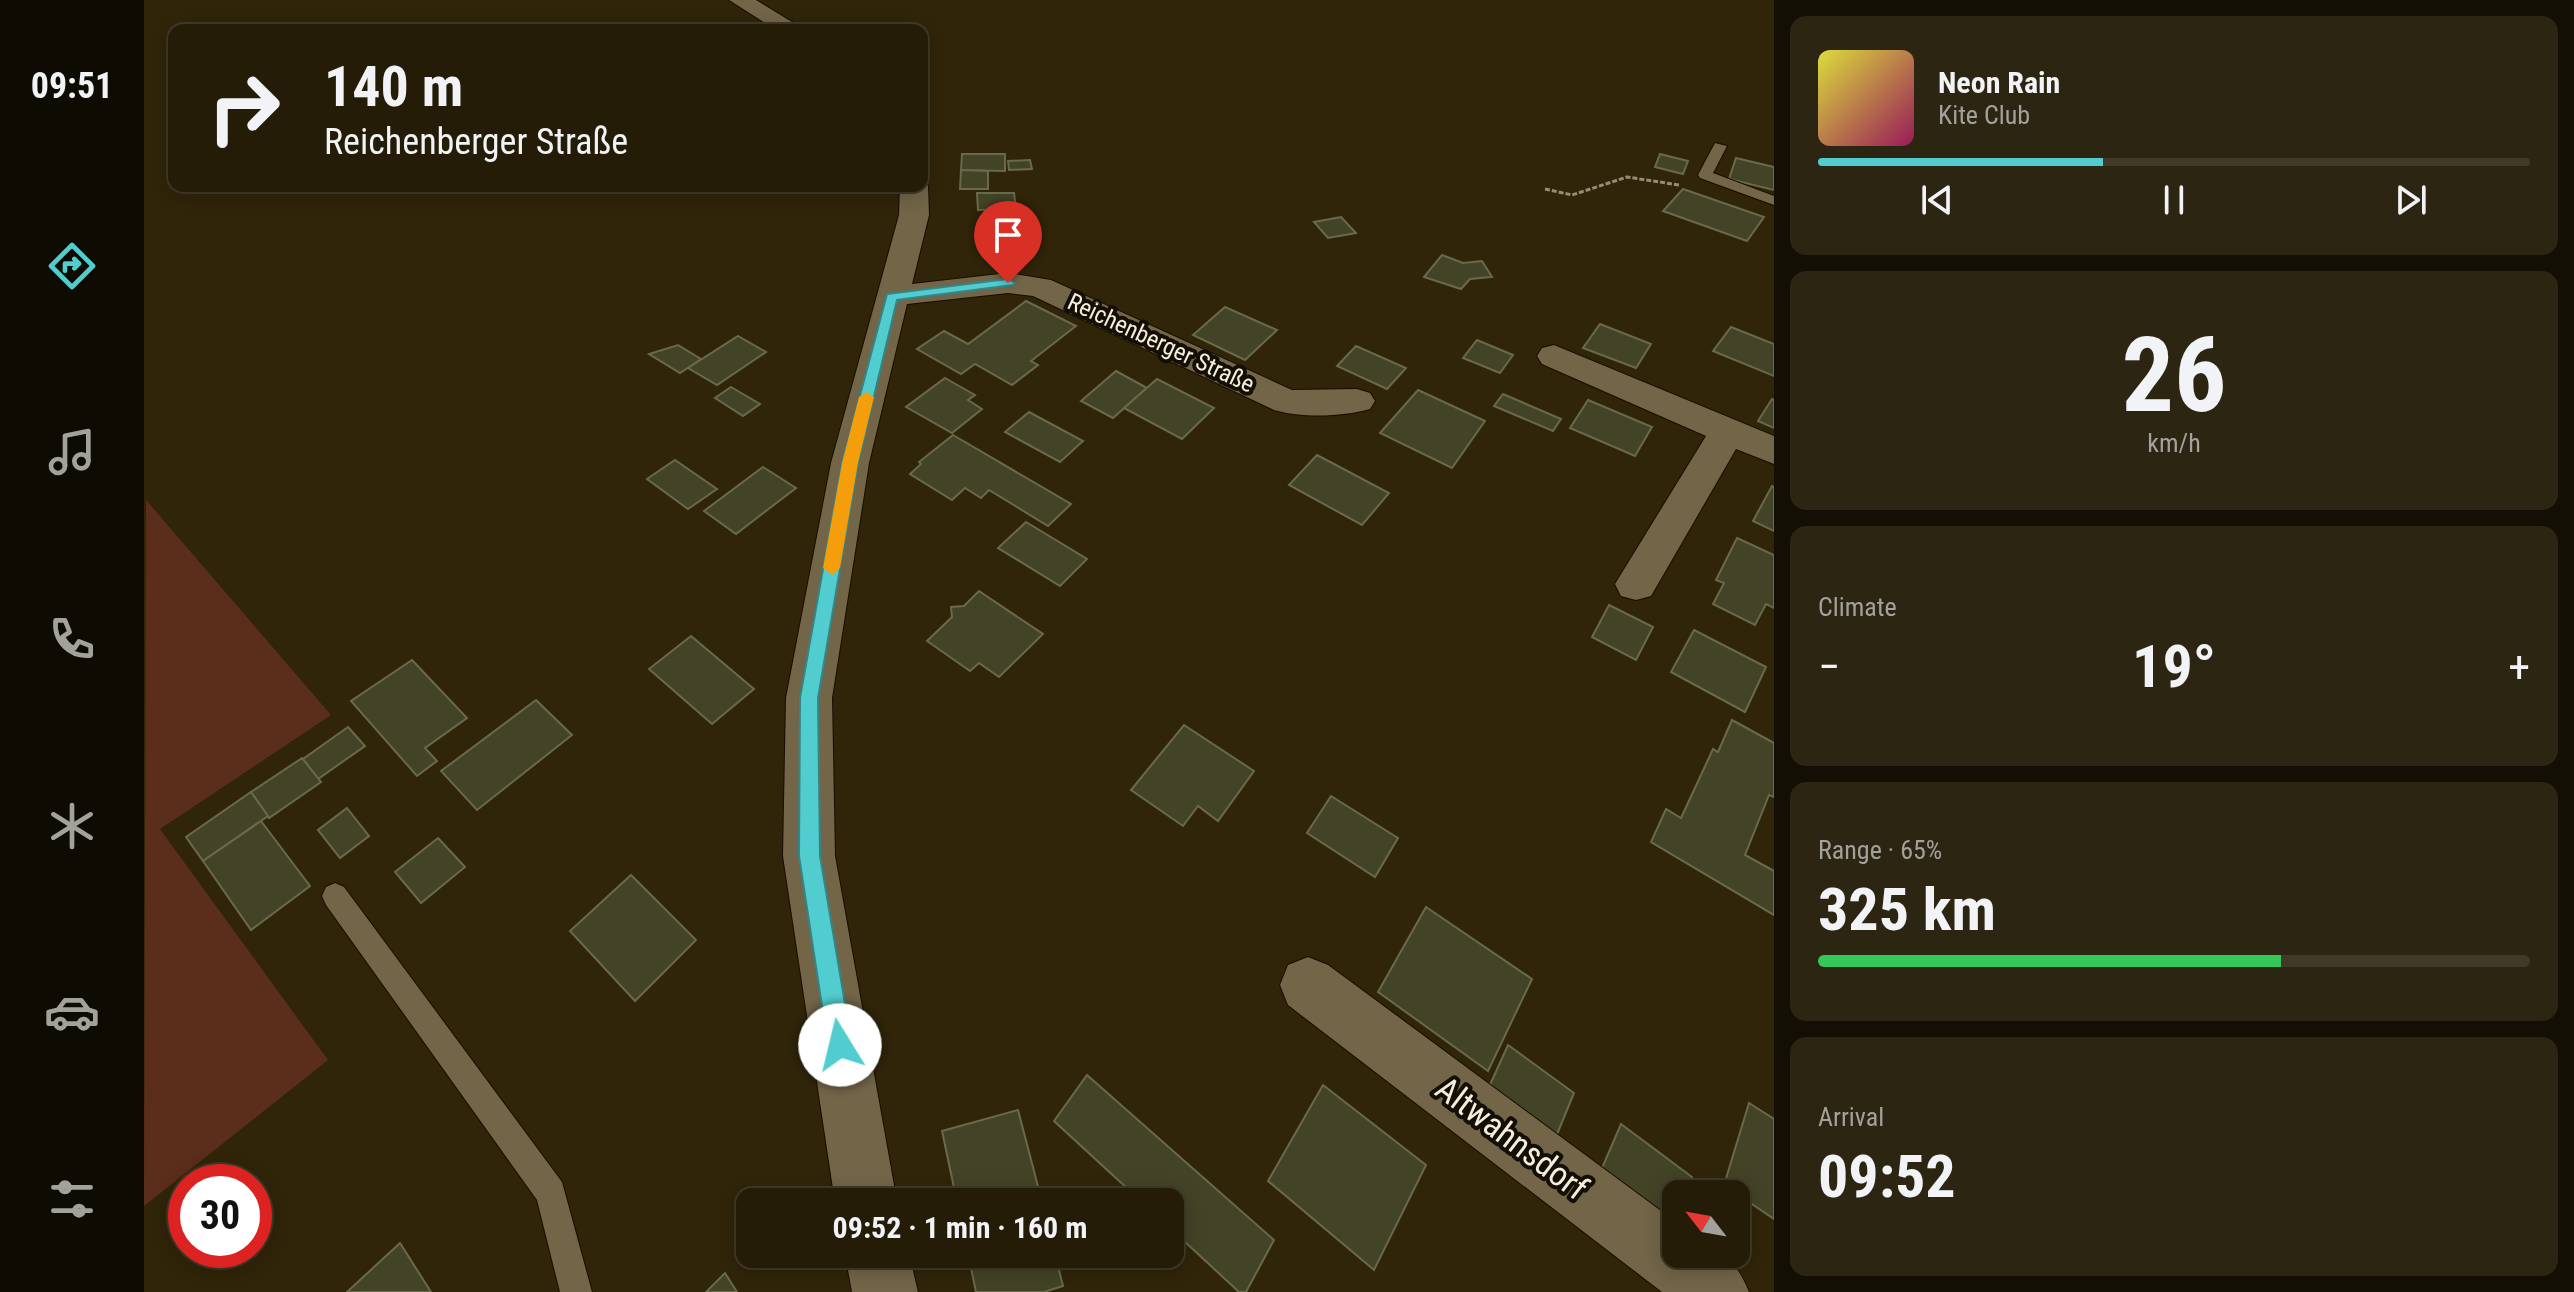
<!DOCTYPE html>
<meta charset="utf-8">
<style>
:root{--surface:#241c07;--page:#2c2511;--text:#f1f3f6;--muted:#a3a19b;--line:#413a28;--accent:#52cdcf}
body{margin:0;font-family:"Roboto Condensed",sans-serif;background:var(--page);color:var(--text);height:100vh;display:flex;flex-direction:column;font-size:30px;white-space:nowrap}
*{box-sizing:border-box;margin:0}
p{font-size:26px;color:var(--muted)}
.icon{flex:none;width:44px;height:44px;fill:none;stroke:currentColor;stroke-width:2;stroke-linecap:round;stroke-linejoin:round}
.map{position:relative;flex:1;overflow:hidden}
.details{display:flex;flex-direction:column;gap:16px;padding:16px;background:#140f04;width:800px}
.details>*{flex:none}
.guide{position:absolute;left:24px;top:24px;width:760px;height:168px;border-radius:16px;box-shadow:0 4px 20px #0003,0 0 0 2px var(--line);background:#241c07;color:var(--text);overflow:hidden}
.needle{width:52px;rotate:301deg}
.tools{position:absolute;left:1518px;top:1180px;display:grid;gap:16px}
.tools a{display:grid;place-items:center;width:88px;height:88px;border-radius:16px;background:var(--surface);box-shadow:0 4px 20px #0003,0 0 0 2px var(--line);font-size:40px}
.speed{position:absolute;left:24px;top:1164px;display:flex;gap:16px;font-size:40px;font-weight:700;text-align:center}
.speed>*{display:grid;place-content:center;width:104px;height:104px;border-radius:50%;background:var(--surface);box-shadow:0 4px 20px #0003,0 0 0 2px var(--line);line-height:1}
.speed .limit{border:12px solid #d22;background:#fff;color:#111}
.pin{position:absolute;display:grid;place-items:center;width:68px;height:68px;color:#fff;margin:-82px -34px;border-radius:50% 50% 50% 0;rotate:-45deg;box-shadow:0 0 8px #0007}
.pin .icon{rotate:45deg}
.me{position:absolute;width:88px;margin:-44px;rotate:351deg;stroke-linejoin:round;filter:drop-shadow(0 0 6px #0008)}
.turn{display:flex;align-items:center;gap:28px;height:168px;padding:0 24px;font-size:36px}
.turn .icon{width:104px;height:104px;stroke-width:2.5}
.turn b{display:block;font-size:56px;line-height:68px}
.big{font-size:60px;font-weight:700;line-height:1.1}
.details .tile{flex:1;display:flex;flex-direction:column;justify-content:center;gap:12px;min-width:0;padding:0 28px;border-radius:16px;background:var(--page)}
.details .dial{align-items:center;gap:0}
.dial b{font-size:104px;line-height:1}
.song{display:flex;align-items:center;gap:24px}
.cover{width:96px;height:96px;border-radius:12px;background:linear-gradient(135deg,hsl(60 70% 55%),hsl(330 70% 35%))}
.played{height:8px;border-radius:4px;background:linear-gradient(90deg,var(--accent) 40%,var(--line) 40%)}
.keys{display:flex;justify-content:space-around;direction:ltr}
.heat{display:flex;justify-content:space-between;align-items:center;font-size:44px;direction:ltr}
.charge{height:12px;border-radius:6px;background:linear-gradient(90deg,#34c759 65%,var(--line) 0)}
.trip{position:absolute;left:592px;top:1188px;width:448px;height:80px;border-radius:16px;background:var(--surface);box-shadow:0 4px 20px #0003,0 0 0 2px var(--line);font-weight:700;line-height:80px;text-align:center}
main{display:flex;flex:1;min-height:0}
.tab-bar{display:flex;flex-direction:column;width:144px;justify-content:space-around;align-items:center;background:#0e0b03;color:var(--muted)}
.tab-bar .icon{width:56px;height:56px}
.tab-bar .on{color:var(--accent)}
.tab-bar b{font-size:36px;color:var(--text)}
.map>svg:first-child{display:block}
</style>
<main>
<nav class="tab-bar">
<b>09:51</b>
<svg class="icon on" aria-label="directions" viewBox="0 0 24 24"><path d="M12 3l9 9-9 9-9-9zM9 14v-3h6M13 9l2 2-2 2"/></svg>
<svg class="icon" aria-label="music" viewBox="0 0 24 24"><path d="M9 18V5l10-2v13"/><circle cx="6" cy="18" r="3"/><circle cx="16" cy="16" r="3"/></svg>
<svg class="icon" aria-label="phone" viewBox="0 0 24 24"><path d="M5 4h4l2 5-3 2q2 4 5 5l2-3 5 2v4C11 20 4 13 5 4z"/></svg>
<svg class="icon" aria-label="climate" viewBox="0 0 24 24"><path d="M12 3v18M4 7l16 10M4 17L20 7"/></svg>
<svg class="icon" aria-label="car" viewBox="0 0 24 24"><path d="M5 17H2v-5l4-1 3-4h7l3 4 3 1v5h-3M9 17h6M6 11h13"/><circle cx="7" cy="17" r="2"/><circle cx="17" cy="17" r="2"/></svg>
<svg class="icon" aria-label="filters" viewBox="0 0 24 24"><path d="M4 7h16M4 17h16"/><circle cx="9" cy="7" r="2"/><circle cx="15" cy="17" r="2"/></svg>
</nav>
<div class="map">
<svg width="1630" height="1292" viewBox="0 0 1630 1292">
<rect width="100%" height="100%" fill="#302509"/>
<!-- green -->
<polygon fill="#5b2d1b" points="2,500 187,715 16,829 184,1060 0,1206"/>
<!-- building -->
<g fill="#434327" stroke="#69694b" stroke-width="2">
<polygon points="818,154 861,154 861,171 817,170"/>
<polygon points="1516,154 1544,161 1539,174 1511,167"/>
<polygon points="1592,158 1630,167 1630,190 1585,179"/>
<polygon points="886,160 888,169 865,170 864,161"/>
<polygon points="817,170 844,171 844,189 816,189"/>
<polygon points="1539,189 1620,217 1603,241 1519,211"/>
<polygon points="833,193 870,193 872,209 834,210"/>
<polygon points="1197,217 1212,233 1184,238 1170,222"/>
<polygon points="1298,255 1319,263 1338,261 1348,277 1326,279 1317,289 1280,277"/>
<polygon points="882,301 932,326 887,361 894,365 868,385 831,364 817,374 773,349 800,331 824,344"/>
<polygon points="1081,307 1133,330 1101,360 1049,335"/>
<polygon points="1456,324 1507,344 1492,368 1439,348"/>
<polygon points="1587,327 1630,344 1630,376 1569,351"/>
<polygon points="594,336 622,352 573,385 544,368"/>
<polygon points="1333,340 1369,355 1356,373 1319,358"/>
<polygon points="534,345 557,359 536,373 505,354"/>
<polygon points="1212,346 1262,368 1243,389 1193,366"/>
<polygon points="972,371 1003,388 969,418 937,401"/>
<polygon points="801,378 831,395 824,400 838,409 808,433 762,407"/>
<polygon points="1013,379 1070,408 1038,439 980,408"/>
<polygon points="587,387 616,404 599,416 571,398"/>
<polygon points="1274,390 1341,421 1308,468 1236,433"/>
<polygon points="1359,394 1417,419 1409,431 1350,406"/>
<polygon points="1628,399 1630,400 1630,428 1614,421"/>
<polygon points="1444,400 1508,427 1491,456 1426,428"/>
<polygon points="885,412 939,441 916,462 861,432"/>
<polygon points="809,435 927,504 904,526 845,490 837,498 821,488 808,500 766,474 777,464 775,462"/>
<polygon points="1173,455 1245,493 1218,525 1145,485"/>
<polygon points="531,460 573,489 544,509 503,479"/>
<polygon points="619,467 652,488 592,534 560,511"/>
<polygon points="1628,486 1630,487 1630,531 1609,521"/>
<polygon points="882,522 943,559 916,586 854,548"/>
<polygon points="1593,538 1630,555 1630,608 1622,604 1611,625 1569,604 1580,583 1572,580"/>
<polygon points="835,591 899,634 855,677 835,663 826,671 783,641 808,617 807,607 820,606"/>
<polygon points="1465,605 1509,627 1492,660 1448,637"/>
<polygon points="1550,630 1622,667 1601,712 1527,672"/>
<polygon points="547,636 610,689 568,724 505,669"/>
<polygon points="268,660 323,718 281,748 293,761 273,776 207,701"/>
<polygon points="392,700 428,735 333,810 297,771"/>
<polygon points="1588,720 1630,743 1630,797 1625,795 1601,855 1630,871 1630,915 1507,842 1522,809 1537,818 1569,749 1574,752"/>
<polygon points="1040,725 1110,771 1074,821 1054,806 1039,826 987,790"/>
<polygon points="204,727 221,746 174,779 159,759"/>
<polygon points="158,758 177,782 125,818 107,792"/>
<polygon points="107,792 124,816 59,861 42,837"/>
<polygon points="1187,796 1254,838 1231,877 1163,833"/>
<polygon points="203,808 225,836 196,858 174,830"/>
<polygon points="117,821 166,886 107,930 59,861"/>
<polygon points="294,838 321,867 277,903 251,872"/>
<polygon points="487,875 552,940 491,1001 426,931"/>
<polygon points="1282,907 1388,979 1344,1071 1234,992"/>
<polygon points="1364,1045 1430,1093 1407,1149 1340,1098"/>
<polygon points="943,1075 1130,1240 1102,1292 1095,1292 1026,1228 1026,1202 998,1202 910,1121"/>
<polygon points="1179,1085 1282,1165 1230,1270 1124,1181"/>
<polygon points="1605,1103 1630,1119 1630,1219 1580,1185"/>
<polygon points="874,1110 896,1194 868,1202 813,1202 798,1131"/>
<polygon points="1477,1124 1548,1177 1540,1194 1532,1194 1532,1212 1523,1233 1452,1182"/>
<polygon points="256,1243 287,1292 203,1292"/>
<polygon points="824,1254 911,1254 919,1286 900,1292 832,1292"/>
<polygon points="581,1273 593,1292 562,1292"/>
</g>
<g fill="none" stroke-linecap="round" stroke-linejoin="round">
<!-- service casing -->
<g stroke="#180d00" stroke-width="2">
<g id="service">
<polygon points="1571,143 1583,146 1569,173 1630,196 1630,205 1556,178 1554,175"/>
<polygon points="191,883 200,887 418,1182 448,1292 416,1292 393,1200 182,905 178,896 182,887"/>
</g>
</g>
<!-- minor casing -->
<g stroke="#180d00" stroke-width="2">
<g id="minor">
<polygon points="585,0 612,0 661,30 632,30"/>
<path d="M778,179L784,186L785,215L768,284L864,273L907,280L1148,390L1213,389L1226,393L1231,401L1226,409C1198,417 1158,418 1130,410L889,296L864,293L763,304L725,463L688,698L691,856L753,1202H691L639,856L642,698L687,463L755,215L756,186H778Z"/>
<polygon points="1410,345 1630,436 1630,464 1592,449 1507,596 1492,600 1477,596 1471,584 1562,436 1398,364 1393,356 1398,348"/>
<path d="M1164,957L1184,965L1532,1222V1254C1573,1254 1588,1250 1605,1292H1518L1144,1005L1136,985L1144,965Z"/>
<polygon points="701,1254 765,1254 774,1292 708,1292"/>
</g>
</g>
<!-- path -->
<polyline stroke="#968d77" stroke-width="3" stroke-dasharray="5 2" stroke-linecap="butt" points="1401,189 1428,195 1483,177 1535,185"/>
<!-- service -->
<use href="#service" fill="#726548" fill-rule="evenodd"/>
<!-- minor -->
<use href="#minor" fill="#726548" fill-rule="evenodd"/>
</g>
<!-- route -->
<polygon fill="#52cdcf" stroke="#358587" stroke-width="2" points="864,279 871,283 869,285 753,300 714,463 674,698 676,856 708,1045 705,1053 696,1056 688,1053 684,1045 655,856 656,698 698,463 743,294"/>
<!-- slow -->
<polygon fill="#f59e0b" points="722,392 730,397 714,463 696,568 688,575 679,568 698,463 715,397"/>
<g text-anchor="middle" stroke-width="8" stroke-linejoin="round" paint-order="stroke">
<!-- far-street labels -->
<g font-size="24" fill="#f5eede" stroke="#140f04">
<text transform="translate(1017 343) rotate(25)" y="8">Reichenberger Straße</text>
</g>
<!-- near-street labels -->
<g font-size="34" fill="#f5eede" stroke="#140f04">
<text transform="translate(1368 1138) rotate(37)" y="12">Altwahnsdorf</text>
</g>
</g>
</svg>
<div class="tools">
<a><svg class="needle" viewBox="-14 -14 28 28"><path d="M0-13l5 13h-10z" fill="#e53935"/><path d="M0 13l5-13h-10z" fill="#a3a19b"/></svg></a>
</div>
<div class="speed"><div class="limit">30</div></div>
<div class="pin" style="left:864px;top:283px;background:#d93025"><svg class="icon" aria-label="arrive" viewBox="0 0 24 24"><path d="M6 21V4h12l-3 4 3 4H6"/></svg></div>
<svg class="me" style="left:696px;top:1045px" viewBox="-20 -20 40 40"><circle r="19" fill="#fff"/><path d="M0-13L10 11 0 6-10 11z" fill="#52cdcf"/></svg>
<div class="trip">09:52 · 1 min · 160 m</div>
<div class="guide">
<div class="turn"><svg class="icon" aria-label="right" viewBox="0 0 24 24"><path d="M7 20v-9h11M14 6l5 5-5 5"/></svg><div><b>140 m</b>Reichenberger Straße</div></div>
</div>
</div>
<section class="details">
<div class="tile">
<div class="song"><i class="cover"></i><div><b>Neon Rain</b><p>Kite Club</p></div></div>
<div class="played"></div>
<div class="keys"><svg class="icon" aria-label="previous" viewBox="0 0 24 24"><path d="M18 5L8 12l10 7zM5 5v14"/></svg><svg class="icon" aria-label="pause" viewBox="0 0 24 24"><path d="M8 5v14M16 5v14"/></svg><svg class="icon" aria-label="next" viewBox="0 0 24 24"><path d="M6 5l10 7-10 7zM19 5v14"/></svg></div>
</div>
<div class="tile dial"><b>26</b><p>km/h</p></div>
<div class="tile"><p>Climate</p>
<div class="heat"><a>−</a><b class="big">19°</b><a>+</a></div>
</div>
<div class="tile"><p>Range · 65%</p><b class="big">325 km</b><div class="charge"></div></div>
<div class="tile"><p>Arrival</p><b class="big">09:52</b></div>
</section>
</main>
